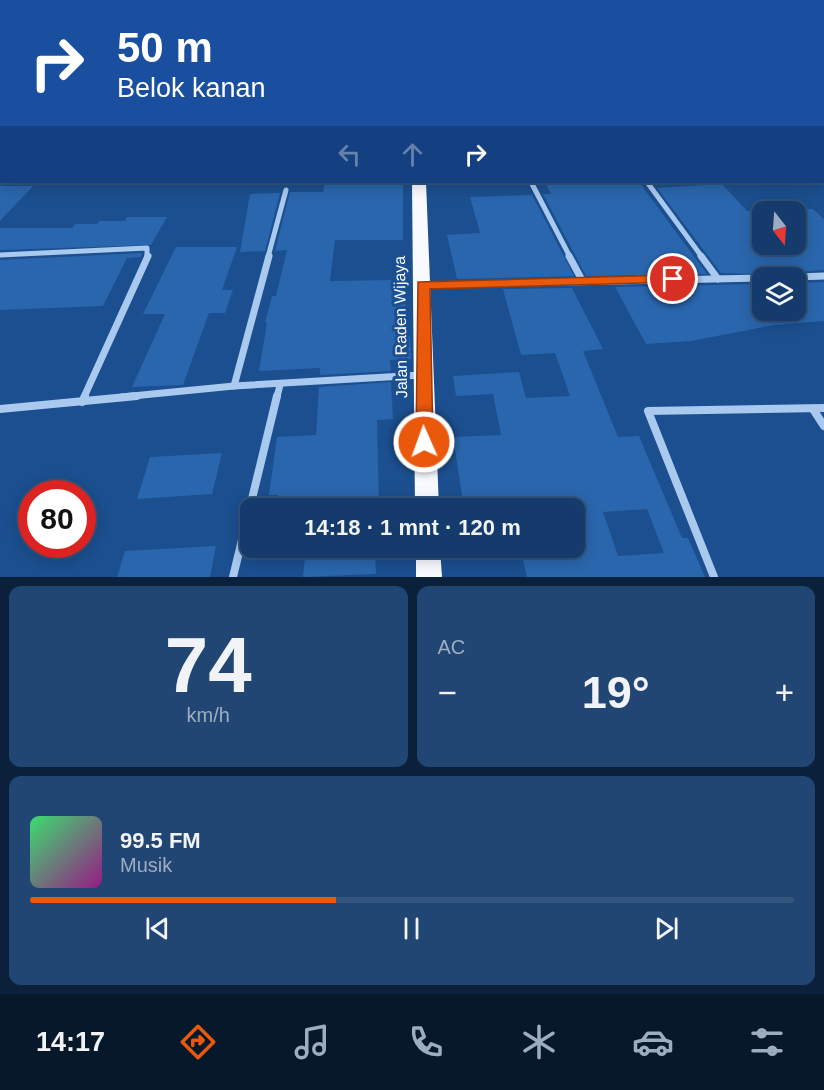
<!DOCTYPE html>
<html lang="id">
<meta charset="utf-8">
<style>
:root{--surface:#143b6b;--page:#214673;--text:#f1f3f6;--muted:#9dadc1;--line:#33557e;--accent:#ea580c}
body{margin:0;font-family:Arial,sans-serif;background:var(--page);color:var(--text);height:100vh;display:flex;flex-direction:column;font-size:22px;white-space:nowrap}
*{box-sizing:border-box;margin:0}
p{font-size:20px;color:var(--muted)}
.icon{flex:none;width:33px;height:33px;fill:none;stroke:currentColor;stroke-width:2;stroke-linecap:round;stroke-linejoin:round}
.map{position:relative;height:577px;overflow:hidden}
.drawer{display:flex;flex-direction:column;gap:9px;padding:9px;background:#0b203b;flex:1}
.drawer>*{flex:none}
.banner{position:absolute;left:0px;top:0px;width:825px;height:183px;box-shadow:0 3px 15px #0003,0 0 0 2px var(--line);background:#1a4fa0;color:#fff;overflow:hidden}
.needle{width:39px;rotate:163deg}
.fabs{position:absolute;left:752px;top:201px;display:grid;gap:12px}
.fabs a{display:grid;place-items:center;width:54px;height:54px;border-radius:12px;background:var(--surface);box-shadow:0 3px 15px #0003,0 0 0 2px var(--line);font-size:30px}
.speed{position:absolute;left:18px;top:480px;display:flex;gap:12px;font-size:30px;font-weight:700;text-align:center}
.speed>*{display:grid;place-content:center;width:78px;height:78px;border-radius:50%;background:var(--surface);box-shadow:0 3px 15px #0003,0 0 0 2px var(--line);line-height:1}
.speed .limit{border:9px solid #d22;background:#fff;color:#111}
.pin{position:absolute;display:grid;place-items:center;width:51px;height:51px;color:#fff;margin:-26px;border:3px solid #fff;border-radius:50%;box-shadow:0 2px 6px #0007}
.me{position:absolute;width:66px;margin:-33px;rotate:358deg;stroke-linejoin:round;filter:drop-shadow(0 0 4px #0008)}
.turn{display:flex;align-items:center;gap:21px;height:126px;padding:0 18px;font-size:27px}
.turn .icon{width:78px;height:78px;stroke-width:2.5}
.turn b{display:block;font-size:42px;line-height:51px}
.lanes{display:flex;align-items:center;height:57px;padding:0 18px;background:#0003;justify-content:center;gap:30px;direction:ltr}
.lanes .off{opacity:.35}
.big{font-size:45px;font-weight:800;line-height:1.1}
.drawer .widget{flex:1;display:flex;flex-direction:column;justify-content:center;gap:9px;min-width:0;padding:0 21px;border-radius:12px;background:var(--page)}
.drawer .dial{align-items:center;gap:0}
.dial b{font-size:78px;line-height:1}
.song{display:flex;align-items:center;gap:18px}
.cover{width:72px;height:72px;border-radius:9px;background:linear-gradient(135deg,hsl(140 70% 55%),hsl(310 70% 35%))}
.played{height:6px;border-radius:3px;background:linear-gradient(90deg,var(--accent) 40%,var(--line) 40%)}
.keys{display:flex;justify-content:space-around;direction:ltr}
.heat{display:flex;justify-content:space-between;align-items:center;font-size:33px;direction:ltr}
.drawer .tiles{flex:1;display:grid;gap:9px;grid-template-columns:1fr 1fr}
.widget:last-child{grid-column:span 2}
.trip{position:absolute;left:240px;top:498px;width:345px;height:60px;border-radius:12px;background:var(--surface);box-shadow:0 3px 15px #0003,0 0 0 2px var(--line);font-weight:800;line-height:60px;text-align:center}
.tab-bar{display:flex;height:96px;justify-content:space-around;align-items:center;background:#08182b;color:var(--muted)}
.tab-bar .icon{width:42px;height:42px}
.tab-bar .selected{color:var(--accent)}
.tab-bar b{font-size:27px;color:var(--text)}
.map>svg:first-child{display:block}
</style>
<div class="map">
<svg width="824" height="577" viewBox="0 0 824 577">
<rect width="100%" height="100%" fill="#1b4f8f"/>
<!-- building -->
<g fill="#2a66ad" fill-rule="evenodd">
<polygon points="325,182 403,182 403,240 335,240 330,281 392,280 392,287 405,287 406,336 410,336 411,359 390,360 391,371 320,375 320,368 259,371 267,323 265,323 272,296 276,296 287,250 275,251 290,192 323,192"/>
<polygon points="545,182 639,182 707,274 586,276 543,194 551,194"/>
<path d="M722,184L747,211L813,209L824,219V270L766,274L721,273L657,188ZM762,212H795V244H762Z"/>
<polygon points="0,186 33,186 0,221"/>
<polygon points="278,193 280,193 265,251 240,252 250,194"/>
<polygon points="532,195 574,276 457,279 447,235 480,233 470,197"/>
<polygon points="127,217 167,217 151,245 0,250 0,228 72,228 75,224 97,224 99,221 125,221"/>
<polygon points="176,247 237,247 222,290 233,290 225,313 209,313 183,385 132,387 165,314 143,314"/>
<polygon points="142,253 141,257 127,258 103,306 0,310 0,260"/>
<polygon points="824,282 824,321 774,325 691,341 646,344 615,287 762,284 762,310 795,310 795,283"/>
<path d="M572,288L603,349L583,351L618,437L639,436L682,538H688L705,577H527L520,548H574V508H464L453,437L501,435L493,394L456,396L453,376L519,372L526,398L570,396L555,353L521,355L503,289ZM647,509L664,553L618,556L603,512Z"/>
<polygon points="391,382 393,419 377,420 379,508 276,508 278,495 269,495 277,437 316,435 319,387"/>
<polygon points="222,453 212,494 137,499 150,457"/>
<polygon points="216,546 210,577 117,577 125,551"/>
<polygon points="306,548 375,548 376,574 303,577"/>
</g>
<g fill="none" stroke-linecap="round" stroke-linejoin="round">
<!-- minor-far4 -->
<g stroke="#a9c9ee" stroke-width="3">
<polyline points="734,0 736,2"/>
<polyline points="58,2 60,0"/>
<polyline points="93,2 95,0"/>
<polyline points="134,2 136,0"/>
</g>
<!-- minor-far3 -->
<polyline stroke="#a9c9ee" stroke-width="4" points="0,69 2,67"/>
<!-- minor-far2 -->
<g stroke="#a9c9ee" stroke-width="5">
<polyline points="531,182 570,257"/>
<polyline points="647,182 702,257"/>
<polyline points="0,255 147,248 147,257"/>
<polyline points="268,257 286,190"/>
</g>
<!-- minor-far1 -->
<g stroke="#a9c9ee" stroke-width="7">
<polyline points="569,256 582,280"/>
<polyline points="701,256 718,279"/>
<polyline points="770,278 824,276"/>
<polyline points="424,285 762,278"/>
<polyline points="234,386 269,256"/>
<polyline points="84,397 148,256"/>
<polyline points="122,397 234,386 421,375"/>
<polyline points="277,397 280,385"/>
</g>
<!-- minor -->
<g stroke="#a9c9ee" stroke-width="8">
<polyline points="82,402 85,396"/>
<polyline points="0,409 137,396"/>
<polyline points="813,409 824,426"/>
<polyline points="233,577 277,396"/>
<polyline points="714,577 648,411 824,408"/>
</g>
<!-- trunk -->
<g fill="#f8faff" fill-rule="evenodd">
<rect x="408" y="0" width="8" height="2"/>
<polygon points="412,182 426,182 439,508 415,508"/>
<polygon points="416,548 440,548 442,577 416,577"/>
</g>
</g>
<!-- route -->
<polygon fill="#ea580c" stroke="#983908" stroke-width="1.5" points="673,275 678,276 678,282 430,289 433,442 431,447 424,449 418,447 416,442 418,282"/>
<g text-anchor="middle" stroke-width="6" stroke-linejoin="round" paint-order="stroke">
<!-- street labels -->
<g font-size="16" fill="#fff" stroke="#1b4f8f">
<text transform="translate(400 327) rotate(-91)" y="6">Jalan Raden Wijaya</text>
</g>
</g>
</svg>
<div class="fabs">
<a><svg class="needle" viewBox="-14 -14 28 28"><path d="M0-13l5 13h-10z" fill="#e53935"/><path d="M0 13l5-13h-10z" fill="#9dadc1"/></svg></a>
<a><svg class="icon" aria-label="layers" viewBox="0 0 24 24"><path d="M12 4l9 5-9 5-9-5zM3 14l9 5 9-5"/></svg></a>
</div>
<div class="speed"><div class="limit">80</div></div>
<div class="pin" style="left:673px;top:279px;background:#d93025"><svg class="icon" aria-label="arrive" viewBox="0 0 24 24"><path d="M6 21V4h12l-3 4 3 4H6"/></svg></div>
<svg class="me" style="left:424px;top:442px" viewBox="-20 -20 40 40"><circle r="17" fill="#ea580c" stroke="#fff" stroke-width="3"/><path d="M0-11L8 9 0 5-8 9z" fill="#fff"/></svg>
<div class="trip">14:18 · 1 mnt · 120 m</div>
<div class="banner">
<div class="turn"><svg class="icon" aria-label="right" viewBox="0 0 24 24"><path d="M7 20v-9h11M14 6l5 5-5 5"/></svg><div><b>50 m</b>Belok kanan</div></div>
<div class="lanes"><svg class="icon off" aria-label="left" viewBox="0 0 24 24"><path d="M17 20v-9H6M10 6l-5 5 5 5"/></svg><svg class="icon off" aria-label="ahead" viewBox="0 0 24 24"><path d="M12 20V5M6 11l6-6 6 6"/></svg><svg class="icon" aria-label="right" viewBox="0 0 24 24"><path d="M7 20v-9h11M14 6l5 5-5 5"/></svg></div>
</div>
</div>
<section class="drawer">
<div class="tiles">
<div class="widget dial"><b>74</b><p>km/h</p></div>
<div class="widget"><p>AC</p>
<div class="heat"><a>−</a><b class="big">19°</b><a>+</a></div>
</div>
<div class="widget">
<div class="song"><i class="cover"></i><div><b>99.5 FM</b><p>Musik</p></div></div>
<div class="played"></div>
<div class="keys"><svg class="icon" aria-label="previous" viewBox="0 0 24 24"><path d="M18 5L8 12l10 7zM5 5v14"/></svg><svg class="icon" aria-label="pause" viewBox="0 0 24 24"><path d="M8 5v14M16 5v14"/></svg><svg class="icon" aria-label="next" viewBox="0 0 24 24"><path d="M6 5l10 7-10 7zM19 5v14"/></svg></div>
</div>
</div>
</section>
<nav class="tab-bar">
<b>14:17</b>
<svg class="icon selected" aria-label="directions" viewBox="0 0 24 24"><path d="M12 3l9 9-9 9-9-9zM9 14v-3h6M13 9l2 2-2 2"/></svg>
<svg class="icon" aria-label="music" viewBox="0 0 24 24"><path d="M9 18V5l10-2v13"/><circle cx="6" cy="18" r="3"/><circle cx="16" cy="16" r="3"/></svg>
<svg class="icon" aria-label="phone" viewBox="0 0 24 24"><path d="M5 4h4l2 5-3 2q2 4 5 5l2-3 5 2v4C11 20 4 13 5 4z"/></svg>
<svg class="icon" aria-label="climate" viewBox="0 0 24 24"><path d="M12 3v18M4 7l16 10M4 17L20 7"/></svg>
<svg class="icon" aria-label="car" viewBox="0 0 24 24"><path d="M5 17H2v-5l4-1 3-4h7l3 4 3 1v5h-3M9 17h6M6 11h13"/><circle cx="7" cy="17" r="2"/><circle cx="17" cy="17" r="2"/></svg>
<svg class="icon" aria-label="filters" viewBox="0 0 24 24"><path d="M4 7h16M4 17h16"/><circle cx="9" cy="7" r="2"/><circle cx="15" cy="17" r="2"/></svg>
</nav>
